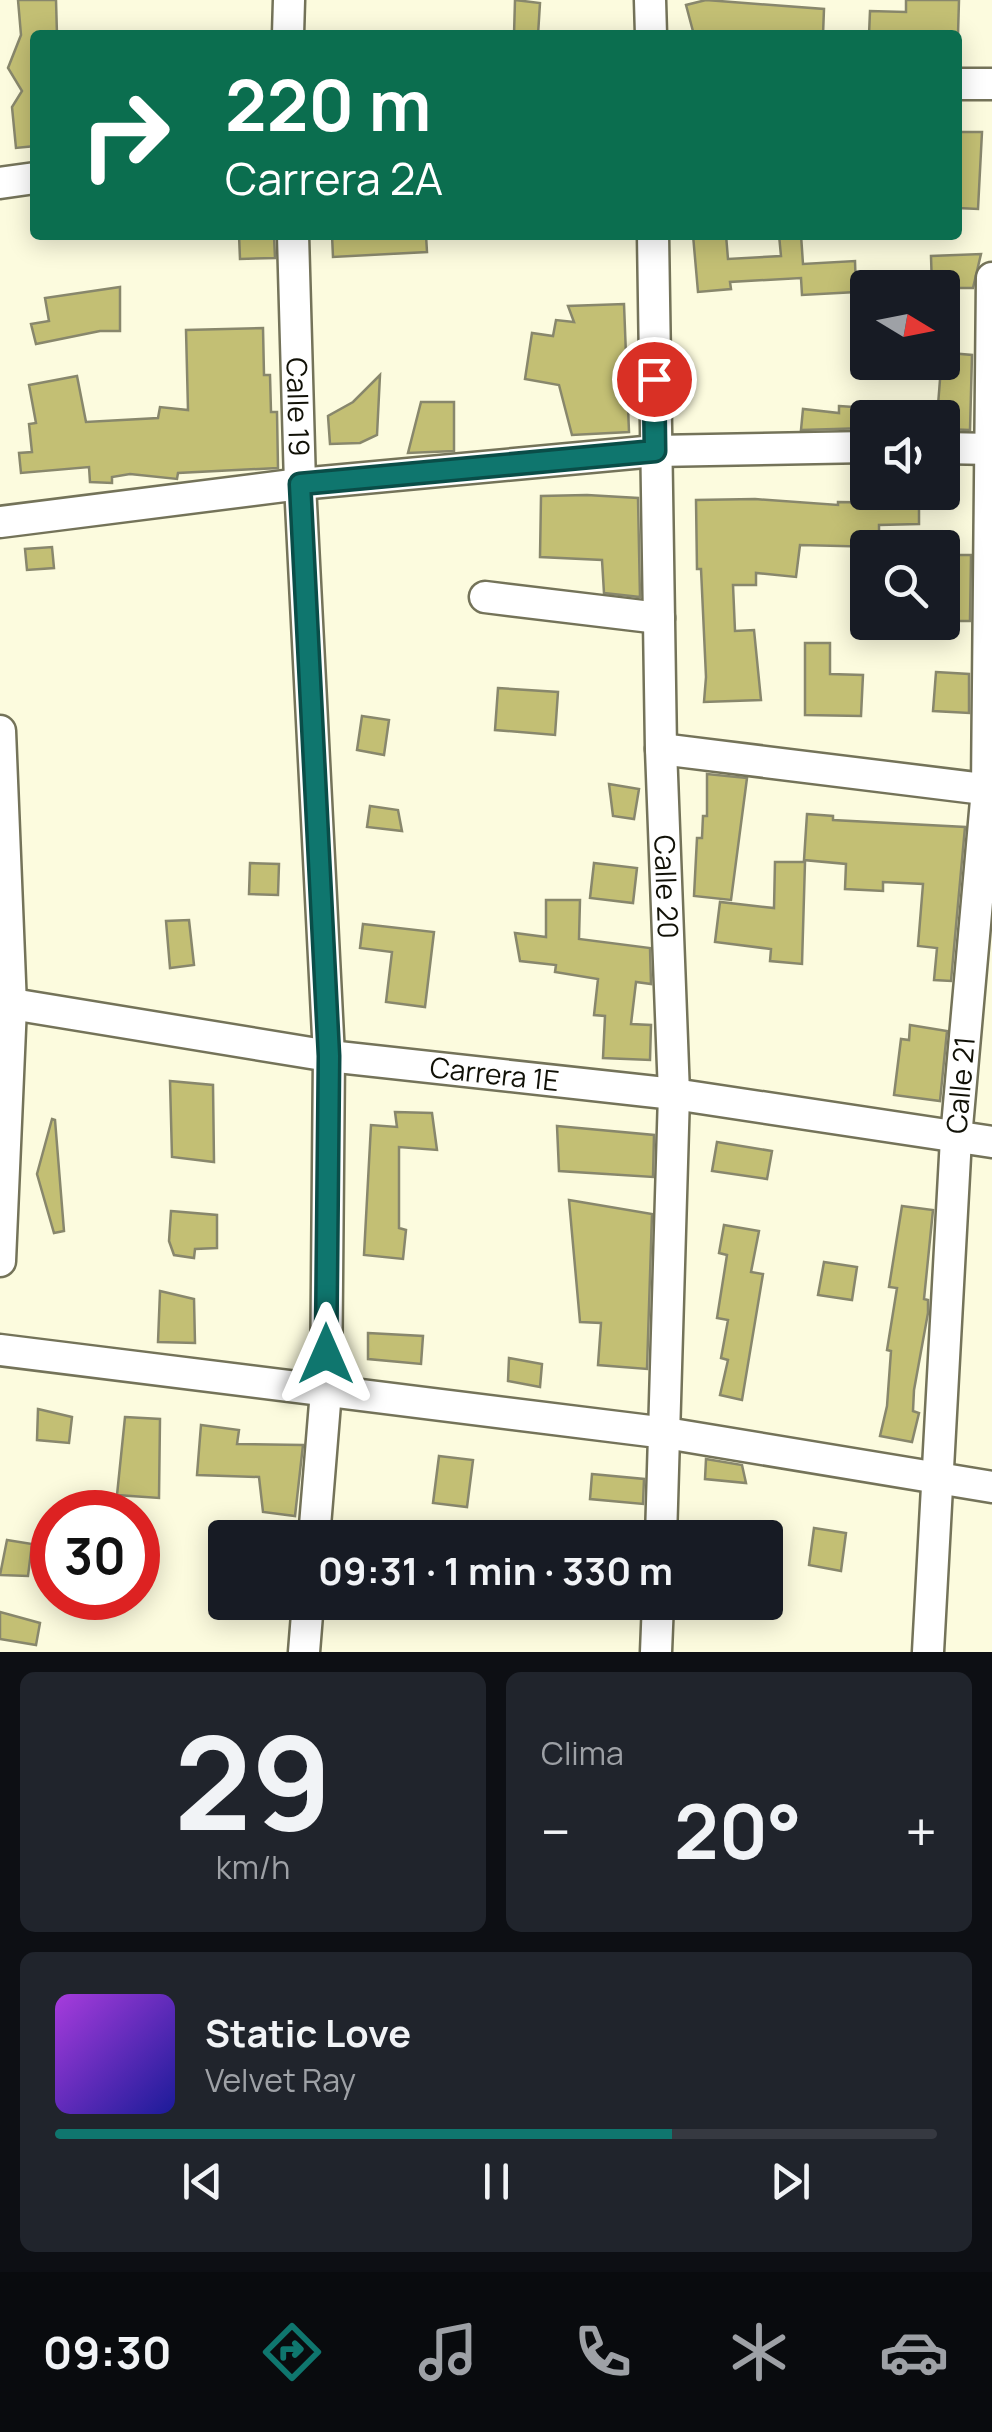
<!DOCTYPE html>
<html lang="es">
<meta charset="utf-8">
<style>
:root{--surface:#171b24;--page:#20242c;--text:#f1f3f6;--muted:#9ea1a6;--line:#363941;--accent:#0f766e}
body{margin:0;font-family:Manrope,sans-serif;background:var(--page);color:var(--text);height:100vh;display:flex;flex-direction:column;font-size:38px;white-space:nowrap}
*{box-sizing:border-box;margin:0}
p{font-size:32px;color:var(--muted)}
.icon{flex:none;width:55px;height:55px;fill:none;stroke:currentColor;stroke-width:2;stroke-linecap:round;stroke-linejoin:round}
.map{position:relative;height:1652px;overflow:hidden}
.drawer{display:flex;flex-direction:column;gap:20px;padding:20px;background:#0d0f14;flex:1}
.drawer>*{flex:none}
.guide{position:absolute;left:30px;top:30px;width:932px;height:210px;border-radius:10px;box-shadow:0 5px 25px #0003;background:#0b6e4f;color:#fff;overflow:hidden}
.needle{width:65px;rotate:100deg}
.fabs{position:absolute;left:850px;top:270px;display:grid;gap:20px}
.fabs a{display:grid;place-items:center;width:110px;height:110px;border-radius:10px;background:var(--surface);box-shadow:0 5px 25px #0003;font-size:50px}
.speed{position:absolute;left:30px;top:1490px;display:flex;gap:20px;font-size:50px;font-weight:700;text-align:center}
.speed>*{display:grid;place-content:center;width:130px;height:130px;border-radius:50%;background:var(--surface);box-shadow:0 5px 25px #0003;line-height:1}
.speed .limit{border:15px solid #d22;background:#fff;color:#111}
.pin{position:absolute;display:grid;place-items:center;width:85px;height:85px;color:#fff;margin:-42px;border:5px solid #fff;border-radius:50%;box-shadow:0 2px 10px #0007}
.me{position:absolute;width:110px;margin:-55px;rotate:0deg;stroke-linejoin:round;filter:drop-shadow(0 0 8px #0008)}
.turn{display:flex;align-items:center;gap:35px;height:210px;padding:0 30px;font-size:45px}
.turn .icon{width:130px;height:130px;stroke-width:2.5}
.turn b{display:block;font-size:70px;line-height:85px}
.big{font-size:75px;font-weight:700;line-height:1.1}
.drawer .tile{flex:1;display:flex;flex-direction:column;justify-content:center;gap:15px;min-width:0;padding:0 35px;border-radius:15px;background:var(--page)}
.drawer .dial{align-items:center;gap:0}
.dial b{font-size:130px;line-height:1}
.song{display:flex;align-items:center;gap:30px}
.cover{width:120px;height:120px;border-radius:15px;background:linear-gradient(135deg,hsl(280 70% 55%),hsl(240 70% 35%))}
.played{height:10px;border-radius:5px;background:linear-gradient(90deg,var(--accent) 70%,var(--line) 70%)}
.keys{display:flex;justify-content:space-around;direction:ltr}
.heat{display:flex;justify-content:space-between;align-items:center;font-size:55px;direction:ltr}
.drawer .tiles{flex:1;display:grid;gap:20px;grid-template-columns:1fr 1fr}
.tile:last-child{grid-column:span 2}
.trip{position:absolute;left:208px;top:1520px;width:575px;height:100px;border-radius:10px;background:var(--surface);box-shadow:0 5px 25px #0003;font-weight:700;line-height:100px;text-align:center}
.tab-bar{display:flex;height:160px;justify-content:space-around;align-items:center;background:#090b0e;color:var(--muted)}
.tab-bar .icon{width:70px;height:70px}
.tab-bar .active{color:var(--accent)}
.tab-bar b{font-size:45px;color:var(--text)}
.map>svg:first-child{display:block}
</style>
<div class="map">
<svg width="992" height="1652" viewBox="0 0 992 1652">
<rect width="100%" height="100%" fill="#fcfbde"/>
<!-- building -->
<g fill="#c3bf74" stroke="#88876c" stroke-width="2.5">
<polygon points="18,0 56,0 57,35 35,35 35,146 16,148 12,107 22,91 8,68 21,35"/>
<polygon points="515,0 540,3 538,35 514,35"/>
<polygon points="706,0 824,9 823,35 694,35 686,5"/>
<polygon points="906,0 959,0 958,35 869,35 870,11 906,12"/>
<polygon points="958,132 982,132 978,209 958,208"/>
<polygon points="239,235 274,235 275,258 240,259"/>
<polygon points="332,235 426,235 427,252 333,257"/>
<polygon points="693,235 726,235 728,259 781,256 779,235 801,235 803,264 855,261 856,292 802,295 801,278 730,282 731,289 698,292"/>
<polygon points="981,254 973,288 932,288 931,256"/>
<polygon points="120,287 120,331 100,331 36,344 31,324 49,321 45,298"/>
<polygon points="624,304 629,432 572,435 559,385 525,379 532,333 553,336 556,320 574,322 568,306"/>
<polygon points="263,328 264,375 270,375 271,412 277,412 278,468 178,473 177,479 130,474 112,477 112,483 90,482 89,467 21,473 19,453 32,452 29,424 36,423 29,385 77,376 86,422 158,418 160,407 188,410 186,330"/>
<polygon points="950,353 972,355 970,430 942,429 942,418 937,418 941,367 949,367"/>
<polygon points="380,375 377,435 360,443 330,444 328,416 353,402"/>
<polygon points="421,402 454,402 454,451 408,453"/>
<polygon points="839,406 868,408 868,428 801,430 803,409 839,413"/>
<polygon points="587,495 638,498 640,597 604,593 602,560 540,557 541,496"/>
<polygon points="755,499 838,505 838,502 919,503 919,524 879,525 879,547 800,545 796,577 756,573 756,585 733,585 735,631 754,630 761,700 704,702 706,677 701,569 697,569 696,500"/>
<polygon points="52,547 54,568 27,570 25,549"/>
<polygon points="942,555 971,555 970,621 942,621"/>
<polygon points="805,643 830,643 830,674 863,675 861,716 805,715"/>
<polygon points="936,672 969,674 969,713 933,711"/>
<polygon points="498,688 558,692 555,735 495,730"/>
<polygon points="362,716 389,720 384,755 357,750"/>
<polygon points="707,774 747,778 731,900 694,896 697,838 702,838 703,816 707,816"/>
<polygon points="609,784 639,789 634,819 613,816"/>
<polygon points="370,806 398,810 402,831 367,827"/>
<polygon points="807,814 833,816 833,820 965,827 951,981 934,980 937,948 918,946 923,884 883,882 883,891 845,889 846,864 804,860"/>
<polygon points="775,862 805,862 802,964 770,961 771,949 715,942 720,902 774,908"/>
<polygon points="250,863 279,864 278,895 249,894"/>
<polygon points="594,863 637,868 633,903 590,898"/>
<polygon points="546,900 580,900 579,939 650,948 651,984 636,982 631,1024 651,1025 650,1060 603,1058 605,1016 594,1015 598,979 555,972 556,965 520,961 515,933 546,937"/>
<polygon points="189,920 194,965 170,968 166,921"/>
<polygon points="363,924 434,932 425,1007 386,1002 392,952 360,948"/>
<polygon points="910,1025 947,1031 940,1101 894,1095 901,1039 909,1040"/>
<polygon points="170,1081 213,1085 214,1162 172,1157"/>
<polygon points="395,1112 432,1113 437,1150 399,1147 399,1228 406,1230 403,1259 364,1255 371,1125 397,1127"/>
<polygon points="52,1119 55,1120 64,1231 54,1233 37,1174"/>
<polygon points="557,1126 654,1135 653,1177 559,1171"/>
<polygon points="717,1142 772,1151 767,1179 712,1171"/>
<polygon points="569,1200 652,1214 647,1369 598,1365 601,1323 580,1322"/>
<polygon points="902,1206 933,1210 924,1299 928,1300 928,1313 914,1390 913,1411 919,1413 912,1442 880,1436 887,1406 891,1351 887,1350 897,1288 889,1287"/>
<polygon points="171,1211 217,1215 217,1248 195,1249 194,1258 174,1255 169,1241"/>
<polygon points="724,1225 759,1231 751,1272 763,1274 742,1400 720,1395 728,1360 721,1358 728,1320 717,1318 727,1255 719,1253"/>
<polygon points="824,1262 857,1267 852,1300 818,1295"/>
<polygon points="160,1291 194,1299 195,1343 158,1342"/>
<polygon points="368,1333 423,1336 421,1364 368,1359"/>
<polygon points="509,1358 542,1364 540,1387 508,1381"/>
<polygon points="38,1409 72,1417 69,1443 37,1440"/>
<polygon points="125,1417 160,1419 159,1498 117,1495"/>
<polygon points="201,1425 239,1430 237,1444 303,1445 295,1516 263,1512 259,1477 197,1475"/>
<polygon points="439,1456 473,1460 467,1507 433,1503"/>
<polygon points="706,1459 742,1465 746,1483 705,1479"/>
<polygon points="592,1474 644,1479 643,1504 590,1499"/>
<polygon points="814,1528 846,1533 841,1571 809,1565"/>
<polygon points="7,1540 32,1544 28,1576 0,1575"/>
<polygon points="0,1612 40,1623 36,1645 0,1639"/>
</g>
<g fill="none" stroke-linecap="round" stroke-linejoin="round">
<!-- minor casing -->
<g stroke="#747359" stroke-width="35">
<g id="minor">
<polyline points="650,0 651,35"/>
<polyline points="288,35 289,0"/>
<polyline points="958,84 992,84"/>
<polyline points="0,183 35,178"/>
<path id="s1" d="M293,235L300,484L329,1056L326,1391L314,1538"/>
<path id="s2" d="M653,235L661,749L674,1094L661,1538"/>
<polyline points="942,448 992,449"/>
<polyline points="0,522 300,484 655,451 868,447"/>
<polyline points="485,597 659,618"/>
<polyline points="0,731 11,1006 0,1261"/>
<polyline points="661,749 992,790"/>
<path id="s3" d="M0,1002L329,1056L674,1094L992,1142"/>
<polyline points="0,1350 666,1433 992,1487"/>
<polyline points="304,1652 308,1602"/>
<polyline points="656,1652 658,1602"/>
<path id="s4" d="M928,1652L956,1138L987,789L992,278"/>
</g>
</g>
<!-- minor -->
<use href="#minor" stroke="#fff" stroke-width="30"/>
</g>
<g fill="none" stroke-linecap="round" stroke-linejoin="round">
<!-- route casing -->
<g stroke="#0a4d48" stroke-width="25">
<polyline id="route" points="326,1354 329,1056 300,484 655,451 654,379"/>
</g>
<!-- route -->
<use href="#route" stroke="#0f766e" stroke-width="18"/>
</g>
<g text-anchor="middle" stroke-width="10" stroke-linejoin="round" paint-order="stroke">
<!-- street labels -->
<g font-size="28" fill="#111107" stroke="#fff">
<text dy="10" stroke="none"><textPath href="#s1" startOffset="172">Calle 19</textPath></text>
<text dy="10" stroke="none"><textPath href="#s2" startOffset="652">Calle 20</textPath></text>
<text dy="10" stroke="none"><textPath href="#s3" startOffset="500">Carrera 1E</textPath></text>
<text dy="10" stroke="none"><textPath href="#s4" startOffset="568">Calle 21</textPath></text>
</g>
</g>
</svg>
<div class="fabs">
<a><svg class="needle" viewBox="-14 -14 28 28"><path d="M0-13l5 13h-10z" fill="#e53935"/><path d="M0 13l5-13h-10z" fill="#9ea1a6"/></svg></a>
<a><svg class="icon" aria-label="sound" viewBox="0 0 24 24"><path d="M4 9h4l5-4v14l-5-4H4zM17 9q2 3 0 6"/></svg></a>
<a><svg class="icon" aria-label="search" viewBox="0 0 24 24"><circle cx="10" cy="10" r="6"/><path d="M15 15l6 6"/></svg></a>
</div>
<div class="speed"><div class="limit">30</div></div>
<div class="pin" style="left:654px;top:379px;background:#d93025"><svg class="icon" aria-label="arrive" viewBox="0 0 24 24"><path d="M6 21V4h12l-3 4 3 4H6"/></svg></div>
<svg class="me" style="left:326px;top:1354px" viewBox="-20 -20 40 40"><path d="M0-17L14 15 0 8-14 15z" fill="#0f766e" stroke="#fff" stroke-width="4"/></svg>
<div class="trip">09:31 · 1 min · 330 m</div>
<div class="guide">
<div class="turn"><svg class="icon" aria-label="right" viewBox="0 0 24 24"><path d="M7 20v-9h11M14 6l5 5-5 5"/></svg><div><b>220 m</b>Carrera 2A</div></div>
</div>
</div>
<section class="drawer">
<div class="tiles">
<div class="tile dial"><b>29</b><p>km/h</p></div>
<div class="tile"><p>Clima</p>
<div class="heat"><a>−</a><b class="big">20°</b><a>+</a></div>
</div>
<div class="tile">
<div class="song"><i class="cover"></i><div><b>Static Love</b><p>Velvet Ray</p></div></div>
<div class="played"></div>
<div class="keys"><svg class="icon" aria-label="previous" viewBox="0 0 24 24"><path d="M18 5L8 12l10 7zM5 5v14"/></svg><svg class="icon" aria-label="pause" viewBox="0 0 24 24"><path d="M8 5v14M16 5v14"/></svg><svg class="icon" aria-label="next" viewBox="0 0 24 24"><path d="M6 5l10 7-10 7zM19 5v14"/></svg></div>
</div>
</div>
</section>
<nav class="tab-bar">
<b>09:30</b>
<svg class="icon active" aria-label="directions" viewBox="0 0 24 24"><path d="M12 3l9 9-9 9-9-9zM9 14v-3h6M13 9l2 2-2 2"/></svg>
<svg class="icon" aria-label="music" viewBox="0 0 24 24"><path d="M9 18V5l10-2v13"/><circle cx="6" cy="18" r="3"/><circle cx="16" cy="16" r="3"/></svg>
<svg class="icon" aria-label="phone" viewBox="0 0 24 24"><path d="M5 4h4l2 5-3 2q2 4 5 5l2-3 5 2v4C11 20 4 13 5 4z"/></svg>
<svg class="icon" aria-label="climate" viewBox="0 0 24 24"><path d="M12 3v18M4 7l16 10M4 17L20 7"/></svg>
<svg class="icon" aria-label="car" viewBox="0 0 24 24"><path d="M5 17H2v-5l4-1 3-4h7l3 4 3 1v5h-3M9 17h6M6 11h13"/><circle cx="7" cy="17" r="2"/><circle cx="17" cy="17" r="2"/></svg>
</nav>
